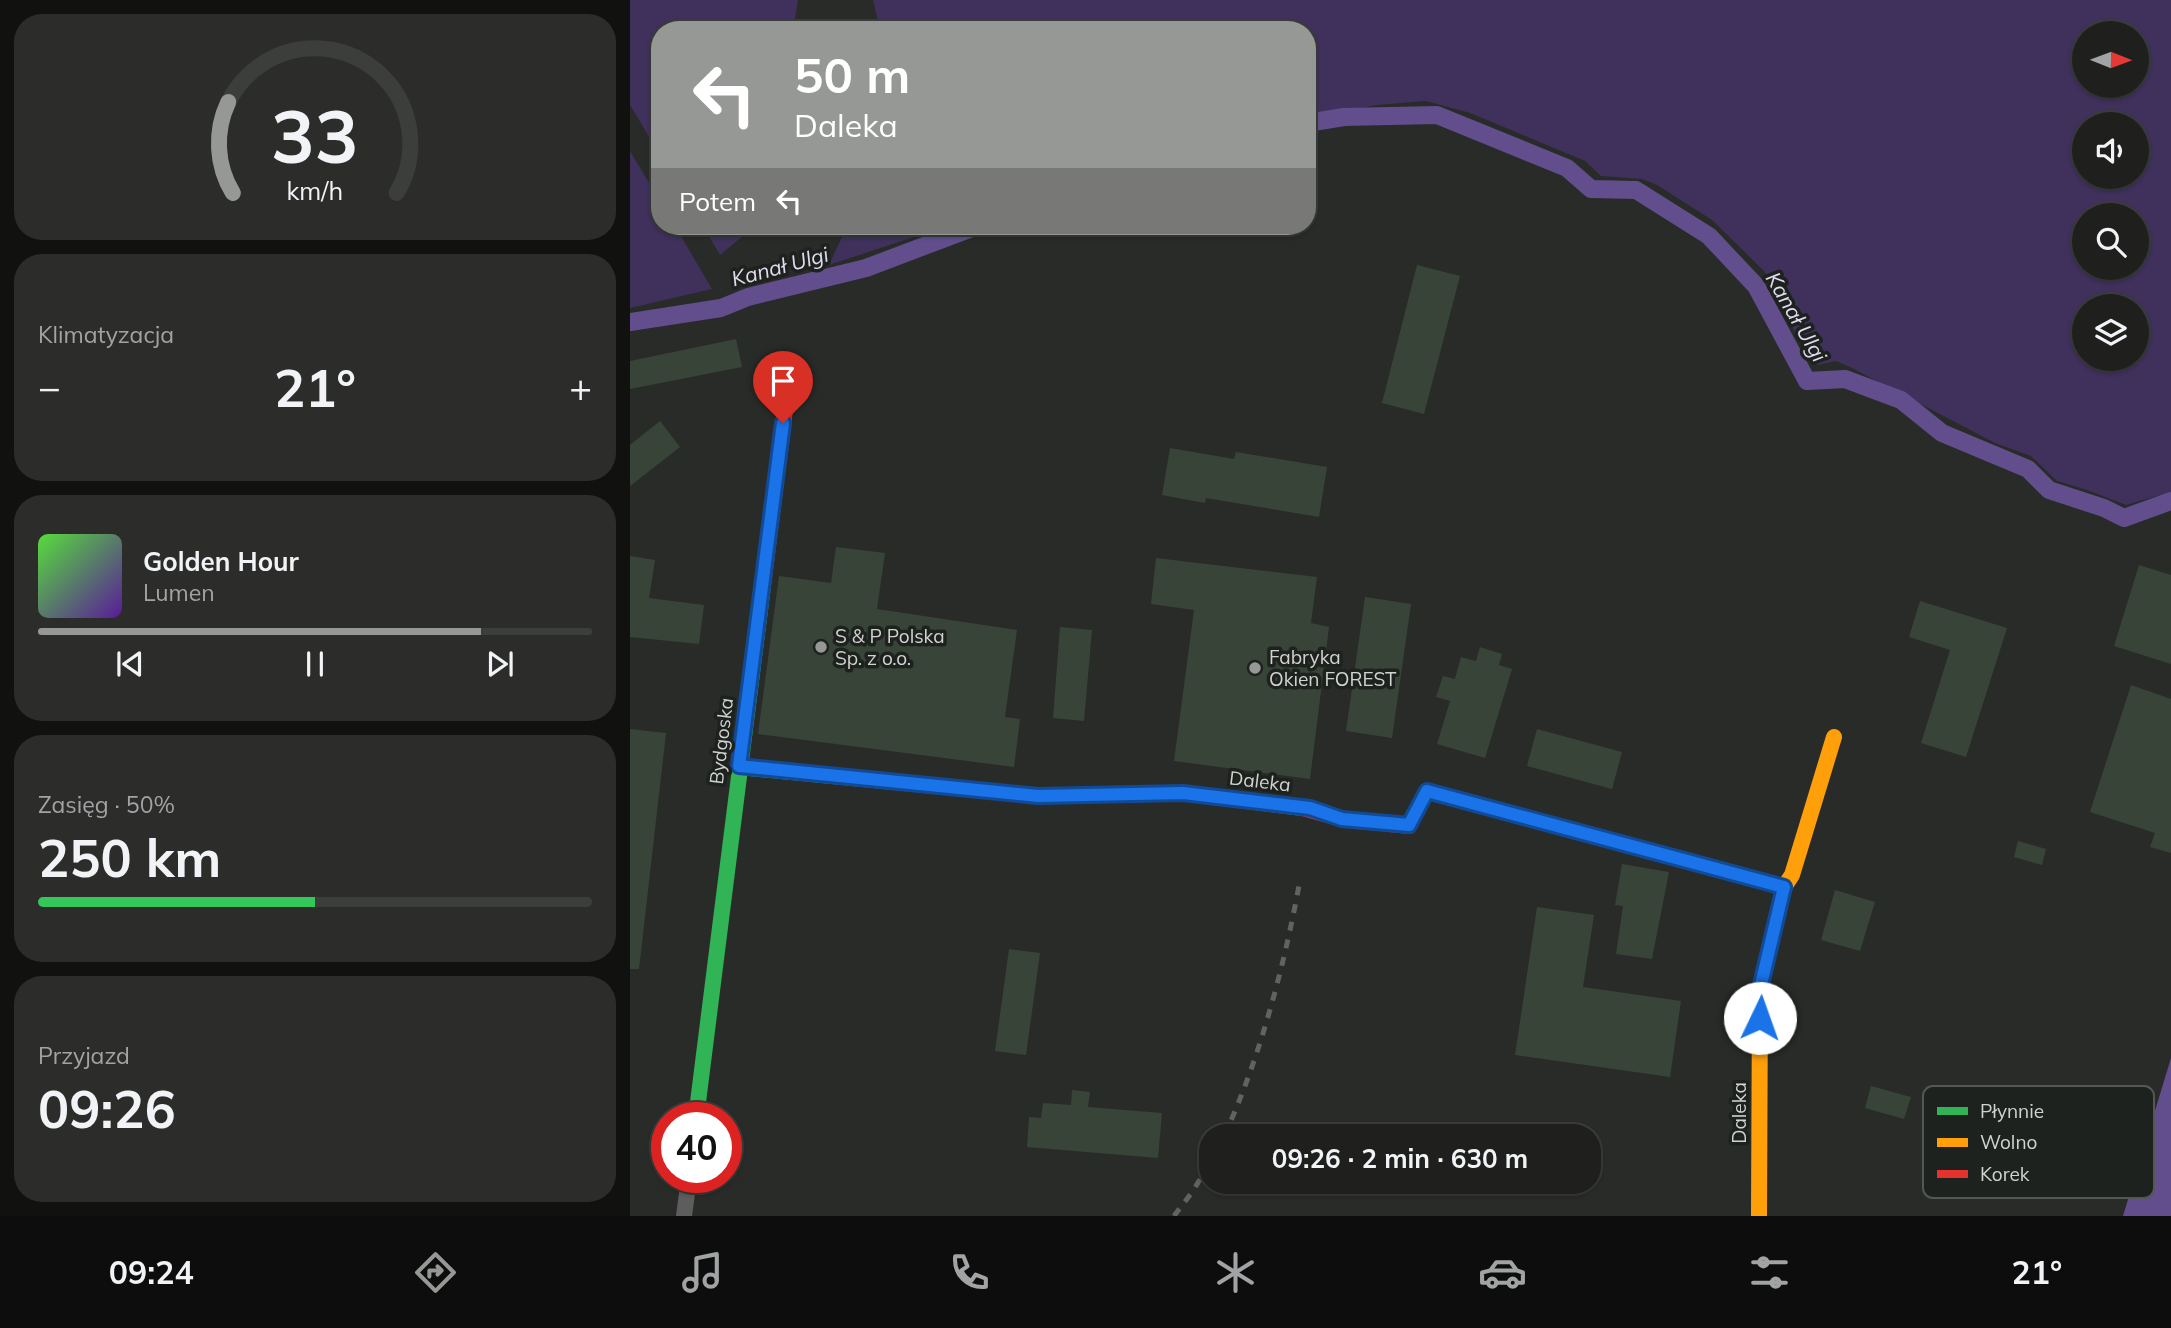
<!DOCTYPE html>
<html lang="pl">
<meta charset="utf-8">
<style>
:root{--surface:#1f201e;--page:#2c2d2b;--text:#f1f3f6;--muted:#a1a3a4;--line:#3c3e3c;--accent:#969895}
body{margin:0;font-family:Mulish,sans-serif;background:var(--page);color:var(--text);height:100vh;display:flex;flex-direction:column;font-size:26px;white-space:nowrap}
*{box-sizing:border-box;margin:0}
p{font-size:23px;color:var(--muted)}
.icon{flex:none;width:38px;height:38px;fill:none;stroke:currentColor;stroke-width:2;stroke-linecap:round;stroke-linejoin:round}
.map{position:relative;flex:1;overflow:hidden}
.drawer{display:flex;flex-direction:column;gap:14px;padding:14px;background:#111210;width:630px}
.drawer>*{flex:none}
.guide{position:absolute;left:21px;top:21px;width:665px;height:214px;border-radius:28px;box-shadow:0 2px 5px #0004,0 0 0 2px var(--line);background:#969895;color:#fff;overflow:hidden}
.needle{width:46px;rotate:91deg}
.controls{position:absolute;left:1442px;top:21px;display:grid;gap:14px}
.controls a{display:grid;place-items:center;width:77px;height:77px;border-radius:50%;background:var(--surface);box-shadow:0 2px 5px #0004,0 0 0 2px var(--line);font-size:35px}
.speed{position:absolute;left:21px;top:1102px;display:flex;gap:14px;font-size:35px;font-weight:700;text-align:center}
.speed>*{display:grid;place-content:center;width:91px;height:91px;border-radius:50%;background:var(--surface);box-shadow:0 2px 5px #0004,0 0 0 2px var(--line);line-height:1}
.speed .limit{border:10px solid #d22;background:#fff;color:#111}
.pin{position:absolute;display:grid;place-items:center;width:60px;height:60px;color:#fff;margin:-72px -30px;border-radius:50% 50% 50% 0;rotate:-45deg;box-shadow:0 0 7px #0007}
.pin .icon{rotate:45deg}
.me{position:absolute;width:77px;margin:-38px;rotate:3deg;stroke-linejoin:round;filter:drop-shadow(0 0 5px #0008)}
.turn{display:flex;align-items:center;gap:24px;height:147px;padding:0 28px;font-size:32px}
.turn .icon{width:91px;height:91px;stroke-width:2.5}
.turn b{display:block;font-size:49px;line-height:60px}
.then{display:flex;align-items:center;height:66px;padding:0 28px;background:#0003;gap:14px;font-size:26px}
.big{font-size:52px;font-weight:700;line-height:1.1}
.drawer .widget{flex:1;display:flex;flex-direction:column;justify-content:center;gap:10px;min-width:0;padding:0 24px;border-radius:28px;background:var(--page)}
.drawer .dial{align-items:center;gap:0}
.dial svg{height:182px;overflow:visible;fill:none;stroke:var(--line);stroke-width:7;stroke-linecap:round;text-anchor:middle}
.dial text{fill:var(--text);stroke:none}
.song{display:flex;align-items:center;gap:21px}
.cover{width:84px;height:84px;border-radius:10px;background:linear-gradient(135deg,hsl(110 70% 55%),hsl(270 70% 35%))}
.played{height:7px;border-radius:4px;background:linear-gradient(90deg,var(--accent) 80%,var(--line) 80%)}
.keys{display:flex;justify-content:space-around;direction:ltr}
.heat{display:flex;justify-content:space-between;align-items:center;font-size:38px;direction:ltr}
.charge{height:10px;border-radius:5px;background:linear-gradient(90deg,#34c759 50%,var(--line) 0)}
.trip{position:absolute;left:569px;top:1124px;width:402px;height:70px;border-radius:28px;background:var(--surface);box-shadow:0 2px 5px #0004,0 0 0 2px var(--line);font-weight:700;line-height:70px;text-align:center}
.tab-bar{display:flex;height:112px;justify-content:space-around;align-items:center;background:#0c0d0c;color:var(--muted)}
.tab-bar .icon{width:49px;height:49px}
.tab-bar .current{color:var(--accent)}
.tab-bar b{font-size:32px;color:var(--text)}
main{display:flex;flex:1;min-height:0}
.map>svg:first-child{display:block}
</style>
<main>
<section class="drawer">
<div class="widget dial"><svg viewBox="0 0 100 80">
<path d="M14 69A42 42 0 1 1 86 69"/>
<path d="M14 69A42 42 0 0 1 12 29" stroke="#969895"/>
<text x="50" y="56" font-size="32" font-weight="700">33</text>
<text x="50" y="72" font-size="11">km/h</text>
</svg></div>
<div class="widget"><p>Klimatyzacja</p>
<div class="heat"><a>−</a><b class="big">21°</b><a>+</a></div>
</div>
<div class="widget">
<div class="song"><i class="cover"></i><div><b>Golden Hour</b><p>Lumen</p></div></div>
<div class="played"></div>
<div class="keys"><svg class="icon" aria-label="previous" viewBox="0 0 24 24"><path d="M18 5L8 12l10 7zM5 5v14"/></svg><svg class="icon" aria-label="pause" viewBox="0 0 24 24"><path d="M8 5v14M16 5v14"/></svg><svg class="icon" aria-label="next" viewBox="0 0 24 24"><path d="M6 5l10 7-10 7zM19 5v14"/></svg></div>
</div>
<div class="widget"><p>Zasięg · 50%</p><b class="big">250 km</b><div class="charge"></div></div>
<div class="widget"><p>Przyjazd</p><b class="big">09:26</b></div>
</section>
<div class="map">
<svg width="1541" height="1216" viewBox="0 0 1541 1216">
<rect width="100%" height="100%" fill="#292b28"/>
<!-- green -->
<g fill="#3f305c" fill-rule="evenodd">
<polygon points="0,0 168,0 163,30 30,30 30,155 0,105"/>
<path d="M243,0H1541V492L1496,505L1457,490L1427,481L1401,456L1365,443L1220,367L1206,361L1187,365L1169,340L1135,272L1082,220L1027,185L1012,179L971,176L955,161L840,113L796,101L747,105L677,118V30H250ZM1507,33V86H1454V33ZM1454,124H1507V177H1454ZM1507,215V268H1454V215ZM1507,306V359H1454V306Z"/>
<polygon points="0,151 30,201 30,226 45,226 82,289 0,308"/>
<polygon points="73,226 125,226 90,255"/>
<polygon points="217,226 317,226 199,265"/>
</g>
<!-- water -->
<polygon fill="#624e8d" points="1541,1058 1541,1216 1493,1216"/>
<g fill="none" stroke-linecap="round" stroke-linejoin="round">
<!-- canal -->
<g stroke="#624e8d" stroke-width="18">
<polyline points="677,123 714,117 807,115 937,168 961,189 1006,190 1079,236 1126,286 1177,381 1215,379 1271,400 1312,433 1398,469 1419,490 1474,508 1494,518 1541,501"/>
<polyline points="0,322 91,308 118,297 236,268 347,226"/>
</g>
</g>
<!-- building -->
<g fill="#394438">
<polygon points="787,265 830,276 794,414 752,403"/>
<polygon points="106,339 112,367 0,389 0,361"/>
<polygon points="30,421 50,447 0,486 0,445"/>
<polygon points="540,448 604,459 606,452 697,467 689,517 576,498 575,503 532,495"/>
<polygon points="206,547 255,553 247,609 387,630 375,717 390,719 384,767 128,734 149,576 201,583"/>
<polygon points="0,556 25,560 19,598 74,605 69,644 0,637"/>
<polygon points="526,558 687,577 681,623 699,627 680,779 544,761 564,610 521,604"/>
<polygon points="1509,565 1541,575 1541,664 1484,646"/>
<polygon points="735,597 781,604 762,738 716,731"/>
<polygon points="1290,601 1377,628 1336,757 1291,743 1320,650 1279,637"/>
<polygon points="430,627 462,630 454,721 423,718"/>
<polygon points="850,647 872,654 869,665 882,669 855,758 807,744 820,701 806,697 813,676 825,679 831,657 846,661"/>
<polygon points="1501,685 1541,699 1541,853 1520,847 1525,833 1460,812"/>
<polygon points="0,729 36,733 9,969 0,969"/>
<polygon points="907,729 992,752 982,789 897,766"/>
<polygon points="1388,841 1416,849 1412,865 1384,857"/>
<polygon points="992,864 1039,872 1022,959 986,954 993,906 985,905"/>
<polygon points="1205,890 1245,902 1230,951 1191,940"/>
<polygon points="907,907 964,915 953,987 1051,1001 1040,1077 885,1055"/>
<polygon points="379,949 410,953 396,1055 365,1051"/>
<polygon points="1241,1086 1281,1097 1274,1119 1235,1108"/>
<polygon points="442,1090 460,1092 458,1107 532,1113 528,1158 397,1147 399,1117 411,1118 413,1103 441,1105"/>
</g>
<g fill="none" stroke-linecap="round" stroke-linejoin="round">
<!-- street -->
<polyline stroke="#5c5d5c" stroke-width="16" points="54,1216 59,1178"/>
<!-- fast -->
<g stroke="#30b455" stroke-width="16">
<polyline points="109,767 408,796 553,793 673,808"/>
<polyline points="66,1118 133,586"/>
</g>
<!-- slow -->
<g stroke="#ff9f0a" stroke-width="16">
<polyline points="985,842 1154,887 1162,875 1204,737"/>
<polyline points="1129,1216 1130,989 1154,887"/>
</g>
<!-- jam -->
<g stroke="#e5322d" stroke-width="16">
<polyline points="133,586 160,370"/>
<polyline points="673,808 712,819 779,826 797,791 985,842"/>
</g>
<!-- rail -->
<g stroke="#616261" stroke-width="5" stroke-dasharray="9 9" stroke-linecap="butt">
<path d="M594,1136C630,1059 655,963 670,880"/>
<polyline points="544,1216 563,1191 581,1161"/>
</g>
</g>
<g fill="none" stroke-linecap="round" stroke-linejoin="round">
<!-- route casing -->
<g stroke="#114b97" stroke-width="18">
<polyline id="route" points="153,423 109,766 408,796 553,793 680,808 712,819 779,825 797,791 1154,887 1130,989 1130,1018"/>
</g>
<!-- route -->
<use href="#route" stroke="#1a73e8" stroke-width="12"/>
</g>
<!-- markers -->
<g fill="#969895" stroke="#1e221e" stroke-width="2.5">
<circle cx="191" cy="647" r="7"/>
<circle cx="625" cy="668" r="7"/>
</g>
<g text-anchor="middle" stroke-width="7" stroke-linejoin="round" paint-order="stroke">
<!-- poi labels -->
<g font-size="19" fill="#d1d3d0" stroke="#1e221e" text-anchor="start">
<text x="205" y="643">S &amp; P Polska<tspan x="205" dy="22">Sp. z o.o.</tspan></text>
<text x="639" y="664">Fabryka<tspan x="639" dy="22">Okien FOREST</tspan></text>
</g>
<!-- street labels -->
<g font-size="19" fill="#d1d3d0" stroke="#1e221e">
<text transform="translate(91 741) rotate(-83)" y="7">Bydgoska</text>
<text transform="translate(630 781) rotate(7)" y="7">Daleka</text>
<text transform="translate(1109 1113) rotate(-90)" y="7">Daleka</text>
</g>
<!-- water labels -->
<g font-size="21" font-style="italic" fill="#e0dbef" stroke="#1e221e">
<text transform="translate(150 267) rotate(-15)" y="7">Kanał Ulgi</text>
<text transform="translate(1166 317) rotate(60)" y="7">Kanał Ulgi</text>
</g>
</g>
<!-- legend -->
<rect x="1293" y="1086" width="231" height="112" rx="10" fill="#1e221e" stroke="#545753" stroke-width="2"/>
<rect x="1307" y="1107" width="31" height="8" fill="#30b455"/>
<rect x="1307" y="1138" width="31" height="9" fill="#ff9f0a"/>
<rect x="1307" y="1170" width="31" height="8" fill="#e5322d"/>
<g font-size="19" fill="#d1d3d0">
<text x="1350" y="1118">Płynnie</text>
<text x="1350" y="1149">Wolno</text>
<text x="1350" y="1181">Korek</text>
</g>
</svg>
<div class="controls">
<a><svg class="needle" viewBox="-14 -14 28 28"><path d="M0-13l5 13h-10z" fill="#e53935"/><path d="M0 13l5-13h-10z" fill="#a1a3a4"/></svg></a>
<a><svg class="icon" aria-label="sound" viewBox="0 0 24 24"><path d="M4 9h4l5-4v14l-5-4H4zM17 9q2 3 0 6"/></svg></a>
<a><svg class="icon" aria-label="search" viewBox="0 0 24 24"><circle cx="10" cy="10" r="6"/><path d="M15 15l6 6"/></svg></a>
<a><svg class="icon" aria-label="layers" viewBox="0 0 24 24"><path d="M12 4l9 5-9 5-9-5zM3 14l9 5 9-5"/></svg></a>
</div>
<div class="speed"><div class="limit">40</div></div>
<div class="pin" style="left:153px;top:423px;background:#d93025"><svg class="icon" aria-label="arrive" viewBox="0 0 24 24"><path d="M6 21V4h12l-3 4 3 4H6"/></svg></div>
<svg class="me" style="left:1130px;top:1018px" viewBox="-20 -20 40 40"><circle r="19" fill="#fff"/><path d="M0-13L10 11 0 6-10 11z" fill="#1a73e8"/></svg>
<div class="trip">09:26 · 2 min · 630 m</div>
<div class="guide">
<div class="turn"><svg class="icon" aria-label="left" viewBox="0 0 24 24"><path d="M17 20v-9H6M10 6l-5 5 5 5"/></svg><div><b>50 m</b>Daleka</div></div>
<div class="then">Potem<svg class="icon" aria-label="left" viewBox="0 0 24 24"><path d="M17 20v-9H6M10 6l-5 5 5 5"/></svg></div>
</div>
</div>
</main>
<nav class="tab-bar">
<b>09:24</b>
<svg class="icon current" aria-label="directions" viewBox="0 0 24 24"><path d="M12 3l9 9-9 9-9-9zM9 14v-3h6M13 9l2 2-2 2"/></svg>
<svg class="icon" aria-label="music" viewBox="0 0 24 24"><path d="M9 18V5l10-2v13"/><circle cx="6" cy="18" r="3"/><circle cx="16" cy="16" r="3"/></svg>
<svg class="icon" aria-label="phone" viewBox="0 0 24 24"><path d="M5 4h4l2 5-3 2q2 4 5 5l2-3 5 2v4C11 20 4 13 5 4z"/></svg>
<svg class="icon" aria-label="climate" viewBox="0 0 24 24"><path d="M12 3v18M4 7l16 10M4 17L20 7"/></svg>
<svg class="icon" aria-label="car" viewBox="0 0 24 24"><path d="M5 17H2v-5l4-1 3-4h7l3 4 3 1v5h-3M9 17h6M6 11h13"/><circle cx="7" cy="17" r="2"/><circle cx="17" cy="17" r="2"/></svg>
<svg class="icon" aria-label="filters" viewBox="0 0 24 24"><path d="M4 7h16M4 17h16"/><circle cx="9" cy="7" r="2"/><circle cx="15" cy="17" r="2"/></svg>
<b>21°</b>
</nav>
